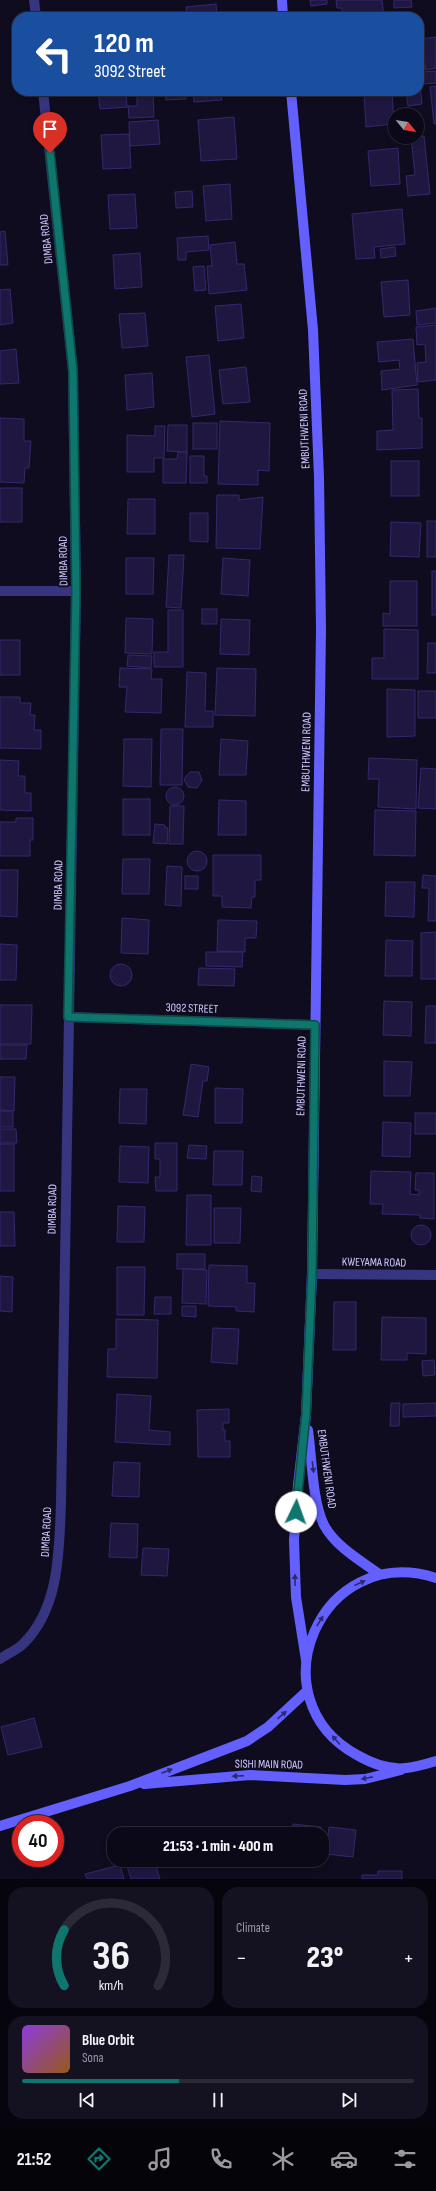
<!DOCTYPE html>
<meta charset="utf-8">
<style>
:root{--surface:#0b0917;--page:#141220;--text:#f1f3f6;--muted:#9a9aa1;--line:#2b2a36;--accent:#0f766e}
body{margin:0;font-family:"Sofia Sans Condensed",sans-serif;background:var(--page);color:var(--text);height:100vh;display:flex;flex-direction:column;font-size:15px;white-space:nowrap}
*{box-sizing:border-box;margin:0}
p{font-size:13px;color:var(--muted)}
.icon{flex:none;width:22px;height:22px;fill:none;stroke:currentColor;stroke-width:2;stroke-linecap:round;stroke-linejoin:round}
.map{position:relative;height:1879px;overflow:hidden}
.sheet{display:flex;flex-direction:column;gap:8px;padding:8px;background:#06050d;flex:1}
.sheet>*{flex:none}
.hud{position:absolute;left:12px;top:12px;width:412px;height:84px;border-radius:16px;box-shadow:0 2px 6px #0003,0 0 0 1px var(--line);background:#1a4fa0;color:#fff;overflow:hidden}
.needle{width:26px;rotate:120deg}
.buttons{position:absolute;left:388px;top:108px;display:grid;gap:8px}
.buttons a{display:grid;place-items:center;width:36px;height:36px;border-radius:50%;background:var(--surface);box-shadow:0 2px 6px #0003,0 0 0 1px var(--line);font-size:20px}
.speed{position:absolute;left:12px;top:1815px;display:flex;gap:8px;font-size:20px;font-weight:700;text-align:center}
.speed>*{display:grid;place-content:center;width:52px;height:52px;border-radius:50%;background:var(--surface);box-shadow:0 2px 6px #0003,0 0 0 1px var(--line);line-height:1}
.speed .limit{border:6px solid #d22;background:#fff;color:#111}
.pin{position:absolute;display:grid;place-items:center;width:34px;height:34px;color:#fff;margin:-41px -17px;border-radius:50% 50% 50% 0;rotate:-45deg;box-shadow:0 0 4px #0007}
.pin .icon{rotate:45deg}
.me{position:absolute;width:44px;margin:-22px;rotate:3deg;stroke-linejoin:round;filter:drop-shadow(0 0 3px #0008)}
.turn{display:flex;align-items:center;gap:14px;height:84px;padding:0 16px;font-size:18px}
.turn .icon{width:52px;height:52px;stroke-width:2.5}
.turn b{display:block;font-size:28px;line-height:34px}
.big{font-size:30px;font-weight:800;line-height:1.1}
.sheet .widget{flex:1;display:flex;flex-direction:column;justify-content:center;gap:6px;min-width:0;padding:0 14px;border-radius:16px;background:var(--page)}
.sheet .dial{align-items:center;gap:0}
.dial svg{height:104px;overflow:visible;fill:none;stroke:var(--line);stroke-width:7;stroke-linecap:round;text-anchor:middle}
.dial text{fill:var(--text);stroke:none}
.song{display:flex;align-items:center;gap:12px}
.cover{width:48px;height:48px;border-radius:6px;background:linear-gradient(135deg,hsl(270 70% 55%),hsl(30 70% 35%))}
.played{height:4px;border-radius:2px;background:linear-gradient(90deg,var(--accent) 40%,var(--line) 40%)}
.keys{display:flex;justify-content:space-around;direction:ltr}
.heat{display:flex;justify-content:space-between;align-items:center;font-size:22px;direction:ltr}
.sheet .tiles{flex:1;display:grid;gap:8px;grid-template-columns:1fr 1fr}
.widget:last-child{grid-column:span 2}
.trip{position:absolute;left:107px;top:1827px;width:222px;height:40px;border-radius:16px;background:var(--surface);box-shadow:0 2px 6px #0003,0 0 0 1px var(--line);font-weight:800;line-height:40px;text-align:center}
.dock{display:flex;height:64px;justify-content:space-around;align-items:center;background:#040409;color:var(--muted)}
.dock .icon{width:28px;height:28px}
.dock .active{color:var(--accent)}
.dock b{font-size:18px;color:var(--text)}
.map>svg:first-child{display:block}
</style>
<div class="map">
<svg width="436" height="1879" viewBox="0 0 436 1879">
<rect width="100%" height="100%" fill="#0f0c1f"/>
<!-- building -->
<g fill="#1f1740" stroke="#35286d">
<polygon points="310,0 327,0 327,4 311,6"/>
<polygon points="336,0 382,0 384,17 342,17 342,8 337,8"/>
<polygon points="394,0 411,0 412,7 394,8"/>
<polygon points="216,4 217,17 187,17 186,7"/>
<polygon points="118,14 118,17 93,17 93,15"/>
<polygon points="436,37 436,68 426,70 421,39"/>
<polygon points="436,71 436,83 423,84 422,72"/>
<polygon points="419,76 422,104 408,106 406,91 419,91"/>
<polygon points="436,86 436,124 434,124 430,87"/>
<polygon points="98,91 126,91 127,107 100,109"/>
<polygon points="137,91 153,91 154,117 129,118 128,106 137,106"/>
<polygon points="165,91 185,91 186,99 166,100"/>
<polygon points="193,91 221,91 222,100 194,102"/>
<polygon points="392,91 394,124 366,127 364,93"/>
<polygon points="234,117 237,159 201,161 198,120"/>
<polygon points="158,120 160,144 130,146 129,122"/>
<polygon points="129,134 131,168 103,169 101,135"/>
<polygon points="424,136 430,194 408,196 406,176 415,175 411,137"/>
<polygon points="398,148 400,184 371,186 368,151"/>
<polygon points="230,184 232,219 206,221 203,186"/>
<polygon points="192,191 193,207 176,208 175,192"/>
<polygon points="135,194 137,228 110,229 108,195"/>
<polygon points="402,209 405,244 374,247 375,258 356,259 352,214"/>
<polygon points="5,231 8,265 0,265 0,232"/>
<polygon points="208,236 209,250 186,252 186,260 178,260 177,238"/>
<polygon points="235,242 237,264 244,264 247,290 209,294 207,266 212,266 210,245"/>
<polygon points="395,247 396,256 381,258 380,249"/>
<polygon points="140,253 142,287 115,289 113,255"/>
<polygon points="204,266 206,290 195,291 193,267"/>
<polygon points="408,280 410,315 384,317 381,282"/>
<polygon points="10,289 13,323 0,325 0,290"/>
<polygon points="241,304 244,338 218,341 215,306"/>
<polygon points="436,308 436,323 417,325 416,311"/>
<polygon points="145,313 148,346 122,348 119,314"/>
<polygon points="436,325 436,380 418,382 417,363 426,362 425,344 417,345 416,327"/>
<polygon points="413,339 417,385 382,390 381,371 400,369 399,360 379,362 377,342"/>
<polygon points="16,349 19,383 0,384 0,351"/>
<polygon points="209,355 215,414 192,417 186,357"/>
<polygon points="246,367 250,402 223,404 219,370"/>
<polygon points="152,373 154,407 127,410 125,375"/>
<polygon points="418,389 419,418 422,418 422,448 377,450 377,431 393,430 392,390"/>
<polygon points="0,418 24,419 24,441 31,441 29,468 25,468 24,483 0,482"/>
<polygon points="220,421 270,423 269,471 258,470 258,485 218,484"/>
<rect x="193" y="423" width="24" height="26"/>
<polygon points="168,425 187,425 187,452 167,451"/>
<polygon points="155,426 165,426 164,458 154,458 154,472 127,472 127,435 155,436"/>
<polygon points="178,452 187,452 186,483 163,483 163,459 177,459"/>
<polygon points="190,456 204,456 204,476 207,476 207,483 190,483"/>
<rect x="391" y="461" width="28" height="35"/>
<rect x="0" y="488" width="22" height="34"/>
<polygon points="217,495 239,495 239,500 263,497 260,549 216,548"/>
<polygon points="128,499 155,499 155,534 127,534"/>
<polygon points="190,513 208,513 208,542 190,541"/>
<rect x="427" y="521" width="9" height="36"/>
<polygon points="391,522 421,523 419,557 390,556"/>
<polygon points="169,555 184,555 181,608 166,607"/>
<polygon points="126,558 154,558 153,594 126,594"/>
<polygon points="223,558 250,560 248,596 221,594"/>
<rect x="432" y="571" width="4" height="44"/>
<polygon points="390,581 417,581 417,626 383,626 383,613 390,614"/>
<rect x="202" y="609" width="15" height="15"/>
<polygon points="168,610 183,610 183,667 154,667 154,652 168,652"/>
<polygon points="126,618 153,619 152,654 125,653"/>
<polygon points="221,619 250,620 249,655 220,654"/>
<polygon points="384,629 418,630 418,679 372,679 372,658 384,658"/>
<rect x="0" y="640" width="20" height="35"/>
<polygon points="428,643 436,643 436,673 427,673"/>
<polygon points="128,655 152,656 151,668 127,666"/>
<polygon points="120,668 152,669 151,679 162,679 161,713 125,712 127,687 119,687"/>
<polygon points="217,668 256,669 255,716 215,715"/>
<polygon points="187,672 206,673 205,711 213,711 213,727 185,727"/>
<polygon points="387,689 415,690 415,736 387,737"/>
<rect x="418" y="691" width="18" height="27"/>
<polygon points="0,697 20,697 20,703 31,703 30,715 35,715 34,730 41,730 41,749 0,748"/>
<polygon points="161,729 183,729 182,785 160,785"/>
<polygon points="124,739 152,739 151,787 123,786"/>
<polygon points="221,739 248,741 246,775 219,775"/>
<polygon points="369,758 417,760 416,809 378,807 379,779 368,779"/>
<polygon points="0,760 19,761 18,776 25,776 25,793 31,793 31,811 0,810"/>
<polygon points="421,768 436,769 436,809 418,808"/>
<polygon points="190,772 199,772 202,780 197,788 188,787 184,779"/>
<circle cx="175" cy="796" r="9"/>
<rect x="123" y="799" width="27" height="36"/>
<polygon points="219,800 246,801 246,835 218,835"/>
<polygon points="170,806 184,806 183,844 169,844"/>
<polygon points="375,810 416,811 415,856 374,855"/>
<polygon points="16,818 33,818 33,840 30,840 30,856 0,856 0,822 16,822"/>
<polygon points="155,824 165,825 165,828 168,828 167,844 153,843"/>
<circle cx="197" cy="861" r="10"/>
<polygon points="213,855 261,855 261,880 255,880 255,897 252,897 251,908 222,907 222,896 213,896"/>
<polygon points="123,859 150,859 149,894 122,894"/>
<polygon points="167,866 182,867 181,906 165,905"/>
<polygon points="0,870 18,870 17,917 0,916"/>
<polygon points="423,875 436,876 436,921 428,921 429,888 422,888"/>
<rect x="185" y="876" width="13" height="13"/>
<polygon points="386,882 415,882 414,917 385,916"/>
<polygon points="122,918 149,920 148,954 121,953"/>
<polygon points="218,920 257,921 256,938 245,938 245,952 217,951"/>
<polygon points="436,932 436,979 421,979 421,933"/>
<polygon points="386,940 413,941 412,976 385,976"/>
<polygon points="0,944 17,945 16,980 0,980"/>
<polygon points="206,952 243,952 242,967 206,966"/>
<circle cx="121" cy="975" r="11"/>
<polygon points="199,968 235,969 234,986 198,985"/>
<polygon points="384,1001 412,1002 411,1036 383,1035"/>
<polygon points="0,1005 32,1005 31,1044 0,1044"/>
<polygon points="426,1006 436,1006 436,1043 425,1043"/>
<polygon points="0,1045 27,1045 26,1059 0,1059"/>
<polygon points="384,1061 412,1062 410,1096 384,1096"/>
<polygon points="191,1064 209,1067 207,1081 203,1081 198,1117 183,1115"/>
<polygon points="0,1077 15,1077 14,1111 0,1110"/>
<polygon points="215,1088 243,1089 242,1123 215,1123"/>
<polygon points="120,1089 147,1089 146,1124 119,1123"/>
<rect x="0" y="1111" width="13" height="16"/>
<rect x="415" y="1113" width="21" height="21"/>
<polygon points="383,1122 411,1123 410,1157 382,1156"/>
<polygon points="0,1129 16,1129 17,1143 0,1143"/>
<polygon points="155,1143 177,1143 177,1191 156,1191 155,1177 160,1177 160,1159 155,1159"/>
<rect x="0" y="1144" width="14" height="47"/>
<polygon points="189,1145 207,1146 206,1159 187,1158"/>
<polygon points="120,1146 149,1147 148,1183 119,1182"/>
<polygon points="214,1151 243,1151 242,1185 213,1185"/>
<polygon points="371,1171 411,1172 410,1194 419,1195 419,1190 415,1190 416,1173 434,1173 434,1219 420,1218 420,1215 382,1214 383,1204 370,1204"/>
<polygon points="252,1176 262,1177 261,1192 251,1191"/>
<polygon points="187,1195 211,1195 211,1245 186,1245"/>
<polygon points="118,1206 145,1207 144,1242 117,1242"/>
<polygon points="214,1208 241,1208 240,1243 214,1243"/>
<polygon points="0,1212 14,1212 15,1246 0,1246"/>
<circle cx="421" cy="1235" r="10"/>
<rect x="177" y="1254" width="28" height="15"/>
<polygon points="209,1265 247,1266 247,1283 255,1283 254,1312 236,1311 236,1307 208,1306"/>
<polygon points="117,1267 145,1267 144,1315 117,1315"/>
<polygon points="183,1269 207,1270 206,1304 182,1303"/>
<polygon points="0,1276 13,1277 12,1312 0,1311"/>
<polygon points="155,1297 171,1297 171,1314 154,1314"/>
<polygon points="334,1302 356,1302 356,1350 333,1350"/>
<polygon points="182,1306 196,1306 196,1317 182,1316"/>
<polygon points="382,1317 426,1318 426,1354 407,1353 407,1360 381,1360"/>
<polygon points="116,1319 158,1320 157,1378 107,1377 108,1349 116,1349"/>
<polygon points="213,1328 239,1329 237,1364 211,1362"/>
<polygon points="434,1360 435,1375 423,1376 422,1361"/>
<polygon points="117,1394 151,1396 149,1430 170,1432 170,1445 115,1442"/>
<polygon points="391,1403 400,1403 399,1426 390,1426"/>
<polygon points="436,1403 436,1416 403,1417 403,1404"/>
<polygon points="229,1409 229,1423 223,1423 223,1430 225,1430 225,1441 230,1441 230,1457 198,1457 197,1410"/>
<polygon points="114,1462 140,1463 139,1497 112,1496"/>
<polygon points="111,1523 138,1524 137,1558 109,1557"/>
<polygon points="143,1548 169,1549 167,1576 141,1575"/>
<polygon points="34,1718 42,1747 8,1755 1,1727"/>
<polygon points="293,1824 321,1827 321,1834 292,1834"/>
<polygon points="329,1827 356,1830 353,1857 326,1854"/>
<polygon points="182,1831 210,1832 210,1834 181,1834"/>
<polygon points="218,1831 244,1833 244,1834 218,1834"/>
<polygon points="136,1860 154,1860 160,1879 131,1879 126,1863"/>
<polygon points="120,1865 124,1879 87,1879 85,1874"/>
<polygon points="378,1871 402,1871 402,1879 362,1879 362,1875 378,1875"/>
</g>
<g fill="none" stroke-linecap="round" stroke-linejoin="round">
<!-- street -->
<g stroke="#37357f" stroke-width="10">
<polyline points="34,0 36,17"/>
<polyline points="0,591 76,591"/>
<polyline points="68,1017 315,1025"/>
<polyline points="312,1274 436,1275"/>
<path d="M0,1659C7,1654 17,1650 23,1644C60,1608 59,1550 61,1503L76,591L73,371L43,91"/>
</g>
<!-- secondary -->
<g stroke="#6360ff" stroke-width="10">
<polyline points="282,0 283,17"/>
<polyline points="291,91 313,330 319,477 321,629 312,1274 306,1415 298,1485 294,1540 296,1597 306,1660"/>
<path d="M308,1430C312,1457 312,1501 324,1525C335,1546 361,1561 379,1574"/>
<path d="M436,1578C320,1541 254,1699 357,1755C371,1763 390,1770 406,1768C416,1767 426,1764 436,1761"/>
<polyline points="144,1784 250,1775 345,1780 365,1779 401,1770"/>
<polyline points="0,1826 130,1786 247,1741 268,1727 307,1691"/>
</g>
</g>
<!-- one-way arrows -->
<defs><path id="oneway-solid" d="M-6-.8H1V-3.2L6.5 0L1 3.2V.8H-6Z"/></defs>
<g fill="#2c296d">
<use href="#oneway-solid" transform="translate(313 1467) rotate(83)"/>
<use href="#oneway-solid" transform="translate(295 1580) rotate(-91)"/>
<use href="#oneway-solid" transform="translate(360 1583) rotate(-24)"/>
<use href="#oneway-solid" transform="translate(320 1621) rotate(-58)"/>
<use href="#oneway-solid" transform="translate(282 1715) rotate(-41)"/>
<use href="#oneway-solid" transform="translate(336 1740) rotate(-132)"/>
<use href="#oneway-solid" transform="translate(167 1771) rotate(-21)"/>
<use href="#oneway-solid" transform="translate(238 1776) rotate(177)"/>
<use href="#oneway-solid" transform="translate(367 1778) rotate(169)"/>
</g>
<g fill="none" stroke-linecap="round" stroke-linejoin="round">
<!-- route casing -->
<g stroke="#0a4d48" stroke-width="10">
<polyline id="route" points="50,153 73,371 76,591 68,1017 315,1025 312,1274 306,1414 296,1512"/>
</g>
<!-- route -->
<use href="#route" stroke="#0f766e" stroke-width="7"/>
</g>
<g text-anchor="middle" stroke-width="4" stroke-linejoin="round" paint-order="stroke">
<!-- street labels -->
<g font-size="12" fill="#cfc9ff" stroke="#0f0c1f">
<text transform="translate(46 239) rotate(-96)" y="4">DIMBA ROAD</text>
<text transform="translate(304 429) rotate(-92)" y="4">EMBUTHWENI ROAD</text>
<text transform="translate(63 561) rotate(-91)" y="4">DIMBA ROAD</text>
<text transform="translate(306 752) rotate(-89)" y="4">EMBUTHWENI ROAD</text>
<text transform="translate(58 885) rotate(-89)" y="4">DIMBA ROAD</text>
<text transform="translate(192 1008) rotate(2)" y="4">3092 STREET</text>
<text transform="translate(301 1076) rotate(-89)" y="4">EMBUTHWENI ROAD</text>
<text transform="translate(52 1209) rotate(-89)" y="4">DIMBA ROAD</text>
<text transform="translate(374 1262) rotate(1)" y="4">KWEYAMA ROAD</text>
<text transform="translate(327 1469) rotate(82)" y="4">EMBUTHWENI ROAD</text>
<text transform="translate(46 1532) rotate(-87)" y="4">DIMBA ROAD</text>
<text transform="translate(269 1764) rotate(1)" y="4">SISHI MAIN ROAD</text>
</g>
</g>
</svg>
<div class="buttons">
<a><svg class="needle" viewBox="-14 -14 28 28"><path d="M0-13l5 13h-10z" fill="#e53935"/><path d="M0 13l5-13h-10z" fill="#9a9aa1"/></svg></a>
</div>
<div class="speed"><div class="limit">40</div></div>
<div class="pin" style="left:50px;top:153px;background:#d93025"><svg class="icon" aria-label="arrive" viewBox="0 0 24 24"><path d="M6 21V4h12l-3 4 3 4H6"/></svg></div>
<svg class="me" style="left:296px;top:1512px" viewBox="-20 -20 40 40"><circle r="19" fill="#fff"/><path d="M0-13L10 11 0 6-10 11z" fill="#0f766e"/></svg>
<div class="trip">21:53 · 1 min · 400 m</div>
<div class="hud">
<div class="turn"><svg class="icon" aria-label="left" viewBox="0 0 24 24"><path d="M17 20v-9H6M10 6l-5 5 5 5"/></svg><div><b>120 m</b>3092 Street</div></div>
</div>
</div>
<section class="sheet">
<div class="tiles">
<div class="widget dial"><svg viewBox="0 0 100 80">
<path d="M14 69A42 42 0 1 1 86 69"/>
<path d="M14 69A42 42 0 0 1 14 26" stroke="#0f766e"/>
<text x="50" y="56" font-size="32" font-weight="700">36</text>
<text x="50" y="72" font-size="11">km/h</text>
</svg></div>
<div class="widget"><p>Climate</p>
<div class="heat"><a>−</a><b class="big">23°</b><a>+</a></div>
</div>
<div class="widget">
<div class="song"><i class="cover"></i><div><b>Blue Orbit</b><p>Sona</p></div></div>
<div class="played"></div>
<div class="keys"><svg class="icon" aria-label="previous" viewBox="0 0 24 24"><path d="M18 5L8 12l10 7zM5 5v14"/></svg><svg class="icon" aria-label="pause" viewBox="0 0 24 24"><path d="M8 5v14M16 5v14"/></svg><svg class="icon" aria-label="next" viewBox="0 0 24 24"><path d="M6 5l10 7-10 7zM19 5v14"/></svg></div>
</div>
</div>
</section>
<nav class="dock">
<b>21:52</b>
<svg class="icon active" aria-label="directions" viewBox="0 0 24 24"><path d="M12 3l9 9-9 9-9-9zM9 14v-3h6M13 9l2 2-2 2"/></svg>
<svg class="icon" aria-label="music" viewBox="0 0 24 24"><path d="M9 18V5l10-2v13"/><circle cx="6" cy="18" r="3"/><circle cx="16" cy="16" r="3"/></svg>
<svg class="icon" aria-label="phone" viewBox="0 0 24 24"><path d="M5 4h4l2 5-3 2q2 4 5 5l2-3 5 2v4C11 20 4 13 5 4z"/></svg>
<svg class="icon" aria-label="climate" viewBox="0 0 24 24"><path d="M12 3v18M4 7l16 10M4 17L20 7"/></svg>
<svg class="icon" aria-label="car" viewBox="0 0 24 24"><path d="M5 17H2v-5l4-1 3-4h7l3 4 3 1v5h-3M9 17h6M6 11h13"/><circle cx="7" cy="17" r="2"/><circle cx="17" cy="17" r="2"/></svg>
<svg class="icon" aria-label="filters" viewBox="0 0 24 24"><path d="M4 7h16M4 17h16"/><circle cx="9" cy="7" r="2"/><circle cx="15" cy="17" r="2"/></svg>
</nav>
